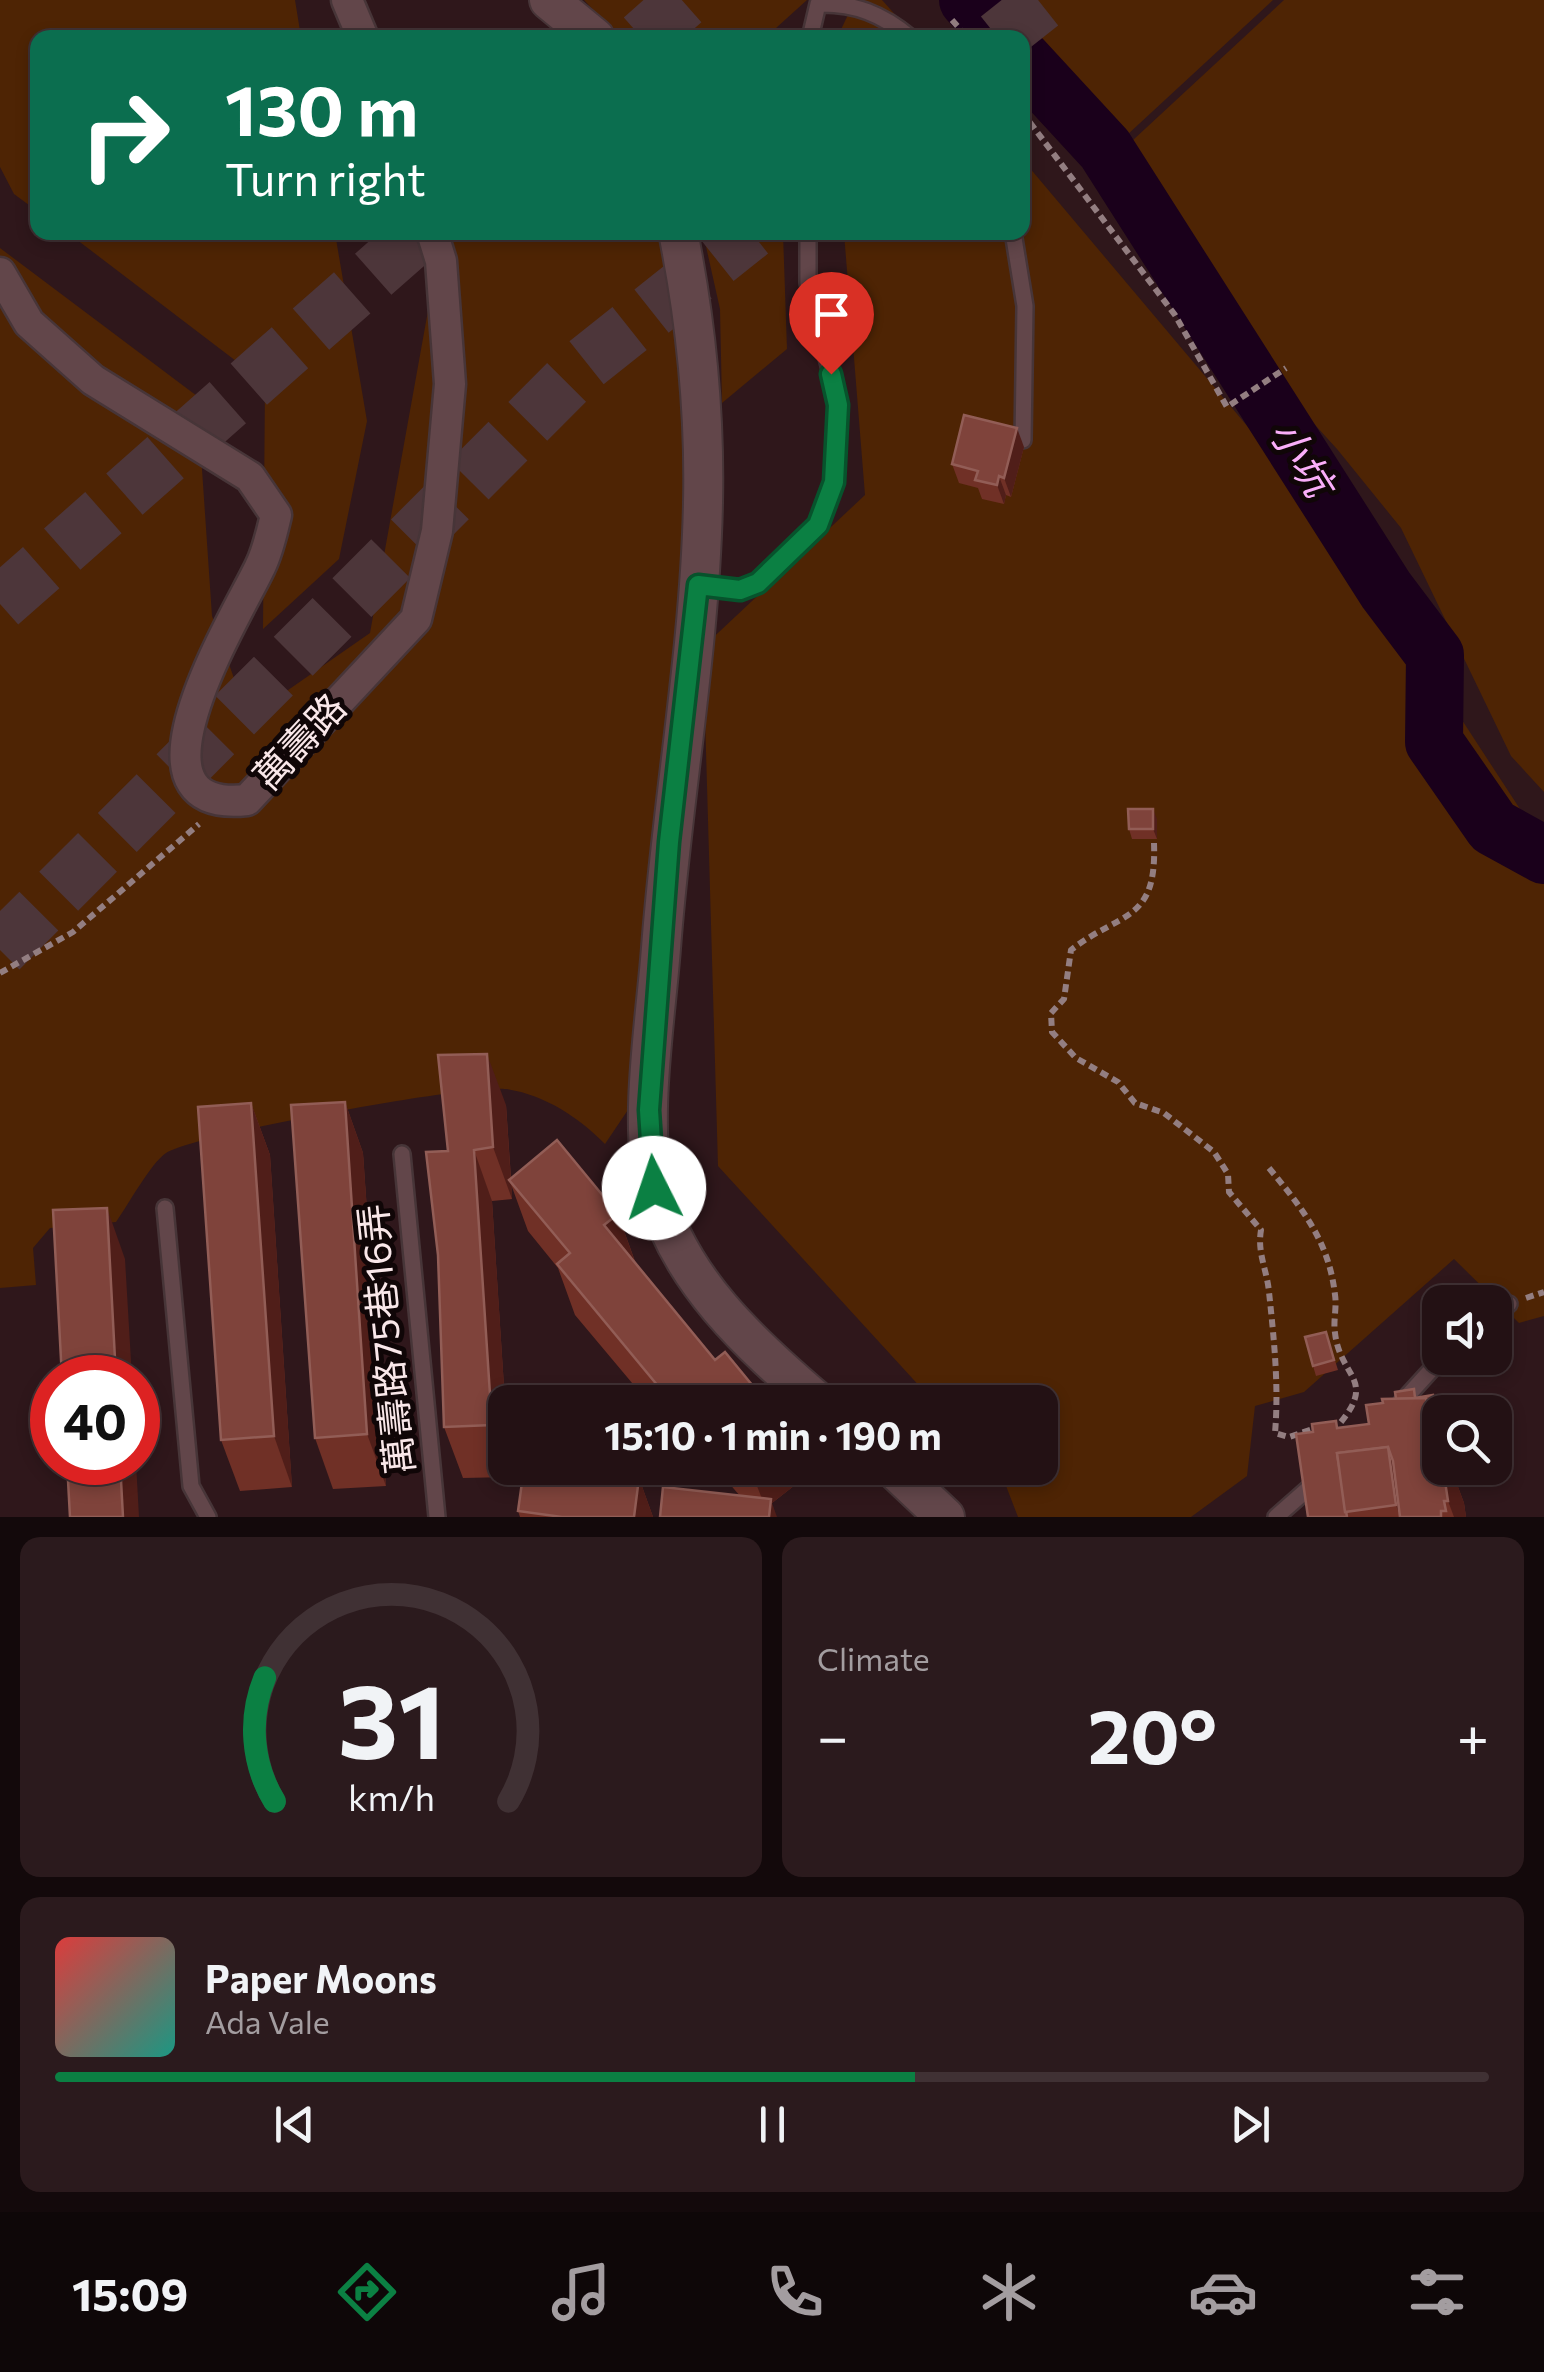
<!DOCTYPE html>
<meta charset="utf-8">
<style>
:root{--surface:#231114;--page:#2b1a1d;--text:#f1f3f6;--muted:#a39da0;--line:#403134;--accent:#0b8043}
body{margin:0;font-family:Commissioner,"Noto Sans TC",sans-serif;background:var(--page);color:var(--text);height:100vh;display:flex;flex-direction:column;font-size:38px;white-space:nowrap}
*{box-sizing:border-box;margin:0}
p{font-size:32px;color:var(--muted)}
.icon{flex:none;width:55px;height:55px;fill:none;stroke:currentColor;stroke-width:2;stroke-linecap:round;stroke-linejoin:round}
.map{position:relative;height:1517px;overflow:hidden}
.drawer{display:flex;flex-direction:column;gap:20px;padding:20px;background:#13090b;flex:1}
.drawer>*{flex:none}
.banner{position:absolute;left:30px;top:30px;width:1000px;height:210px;border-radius:20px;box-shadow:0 5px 15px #0003,0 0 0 2px var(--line);background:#0b6e4f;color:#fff;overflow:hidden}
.controls{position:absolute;left:1422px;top:1285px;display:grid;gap:20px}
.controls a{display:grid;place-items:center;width:90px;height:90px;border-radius:20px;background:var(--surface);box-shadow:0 5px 15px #0003,0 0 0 2px var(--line);font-size:50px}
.speed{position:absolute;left:30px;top:1355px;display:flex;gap:20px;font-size:50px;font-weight:700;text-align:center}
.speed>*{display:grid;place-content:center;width:130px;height:130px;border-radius:50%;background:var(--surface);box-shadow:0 5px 15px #0003,0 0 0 2px var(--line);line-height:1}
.speed .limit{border:15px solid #d22;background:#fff;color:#111}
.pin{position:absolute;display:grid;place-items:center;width:85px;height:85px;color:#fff;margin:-102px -42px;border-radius:50% 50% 50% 0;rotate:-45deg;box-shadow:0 0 10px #0007}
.pin .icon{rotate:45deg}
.me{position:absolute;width:110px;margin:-55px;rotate:356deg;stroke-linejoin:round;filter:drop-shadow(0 0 8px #0008)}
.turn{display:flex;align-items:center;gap:35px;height:210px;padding:0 30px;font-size:45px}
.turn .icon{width:130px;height:130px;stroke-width:2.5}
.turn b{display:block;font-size:70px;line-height:85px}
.big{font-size:75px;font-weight:700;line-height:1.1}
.drawer .widget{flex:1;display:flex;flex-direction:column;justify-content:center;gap:15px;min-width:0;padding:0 35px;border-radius:20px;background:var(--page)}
.drawer .dial{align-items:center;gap:0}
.dial svg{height:260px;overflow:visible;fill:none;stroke:var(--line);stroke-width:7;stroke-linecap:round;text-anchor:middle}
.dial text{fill:var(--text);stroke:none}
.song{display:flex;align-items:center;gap:30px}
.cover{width:120px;height:120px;border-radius:15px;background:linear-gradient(135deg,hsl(0 70% 55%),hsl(170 70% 35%))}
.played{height:10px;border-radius:5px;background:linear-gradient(90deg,var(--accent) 60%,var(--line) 60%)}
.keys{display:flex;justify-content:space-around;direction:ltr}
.heat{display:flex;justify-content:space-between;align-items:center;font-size:55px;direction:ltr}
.drawer .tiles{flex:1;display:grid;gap:20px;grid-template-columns:1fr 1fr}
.widget:last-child{grid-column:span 2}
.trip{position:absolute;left:488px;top:1385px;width:570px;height:100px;border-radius:20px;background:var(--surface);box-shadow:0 5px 15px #0003,0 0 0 2px var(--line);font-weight:700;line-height:100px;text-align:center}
.menu{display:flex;height:160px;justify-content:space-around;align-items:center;background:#0e0708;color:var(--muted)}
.menu .icon{width:70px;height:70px}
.menu .selected{color:var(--accent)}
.menu b{font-size:45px;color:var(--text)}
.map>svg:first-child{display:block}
</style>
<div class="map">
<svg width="1544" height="1517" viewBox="0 0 1544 1517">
<rect width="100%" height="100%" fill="#2f171b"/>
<!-- green -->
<g fill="#4e2404">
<polygon points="0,0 295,0 301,37 38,38 37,211 14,194 0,167"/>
<polygon points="584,0 807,0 776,28 776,38 619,37"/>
<polygon points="855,0 882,0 915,37 837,38"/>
<polygon points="953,0 1273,0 1087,172 1023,90 1022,38 982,37"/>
<polygon points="1284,0 1544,0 1544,792 1511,756 1401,528 1337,449 1091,179"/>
<polygon points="1023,160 1350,548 1544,846 1544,1316 1519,1323 1454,1259 1304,1392 1255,1406 1247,1476 1191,1517 1018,1517 1003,1478 994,1468 1040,1468 1040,1402 934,1402 718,1166 703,647 865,495 844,233 1022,232"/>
<polygon points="68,233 335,233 367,421 339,559 263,629 265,383"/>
<path d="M442,233H670L689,335L685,538L638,1095L605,1144C578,1117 545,1095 506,1089C469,1084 196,1134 166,1153C151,1163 128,1205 116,1222L50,1228L33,1248L36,1285L0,1288V248L197,396L212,616L248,718L370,633Z"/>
<polygon points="703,233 783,233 787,349 722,403 720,309"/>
</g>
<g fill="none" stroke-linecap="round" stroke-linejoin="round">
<!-- river -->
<g stroke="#1a001b" stroke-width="58">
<polyline points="968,0 1002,38"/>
<polyline points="1022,59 1105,149 1386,590 1435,655 1434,742 1493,827 1544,855"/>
</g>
<!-- motorway-tunnel -->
<g stroke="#4d363a" stroke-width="55" stroke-dasharray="55 28" stroke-linecap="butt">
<polyline points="642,38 685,0"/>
<polyline points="998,38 1046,0"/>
<polyline points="0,604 421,232"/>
<polyline points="0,950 585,364 751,232"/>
</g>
<!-- service casing -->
<g stroke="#473538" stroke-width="20">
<g id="service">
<path d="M810,38L818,4C855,3 882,14 911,38"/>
<polyline points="1013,232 1025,306 1023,440"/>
<polyline points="698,585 740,590 758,583 818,525 834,482 839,405 808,283 808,232"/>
<polyline points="402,1154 437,1517"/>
<polyline points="165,1208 191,1486 208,1517"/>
<polyline points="1495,1313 1509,1304"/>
<polyline points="1401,1403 1442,1358"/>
<polyline points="1276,1517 1318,1480"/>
</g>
</g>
<!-- minor casing -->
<g stroke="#473538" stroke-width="35">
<g id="minor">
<polyline points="347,0 363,38"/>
<path d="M0,273L29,323L93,380L250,477L276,515C272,532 268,551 260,567C238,614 112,815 247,800L416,619L437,531L450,384L441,261L432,232"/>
</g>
</g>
<!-- tertiary casing -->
<g stroke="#473538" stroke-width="42">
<g id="tertiary">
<polyline points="549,0 595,38"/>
<path d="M678,232C696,322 705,412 703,503C700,651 672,800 661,948C656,1016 638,1124 655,1189C678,1279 751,1345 818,1402"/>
<polyline points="893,1468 945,1517"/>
</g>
</g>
<!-- path -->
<g stroke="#937e81" stroke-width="6" stroke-dasharray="8 5" stroke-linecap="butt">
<polyline points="952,20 968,38"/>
<polyline points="1022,112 1175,315 1227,407 1286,368"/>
<path d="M1154,843C1157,923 1121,911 1071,950L1064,999L1051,1013L1052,1032L1076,1058L1118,1082L1135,1103L1164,1113L1214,1152L1228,1174L1229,1192L1261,1230C1257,1253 1267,1270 1269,1292C1274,1339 1279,1386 1275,1433L1289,1437L1319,1427"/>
<polyline points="0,973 73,932 199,824"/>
<path d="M1269,1168C1302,1208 1329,1241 1335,1295C1337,1307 1333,1321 1335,1333C1340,1377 1376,1379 1341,1422"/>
<polyline points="1526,1298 1544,1292"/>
</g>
<!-- service -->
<use href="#service" stroke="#62464a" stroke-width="15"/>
<!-- minor -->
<use href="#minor" stroke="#62464a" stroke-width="30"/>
<!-- tertiary -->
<use href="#tertiary" stroke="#62464a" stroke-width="38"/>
</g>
<!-- wall -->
<g fill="#703026">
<polygon points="1024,447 1011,497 1006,495 1004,504 982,499 978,488 959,483 952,464"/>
<polygon points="1157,819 1157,839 1132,839 1129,829"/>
<polygon points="345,1102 363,1153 386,1486 333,1489 315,1438"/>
<polygon points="251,1103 270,1155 292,1487 240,1491 221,1440"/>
<polygon points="506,1105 511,1178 618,1214 636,1264 715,1360 766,1402 648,1402 575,1315 558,1268 528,1231 512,1187 512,1199 492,1201 505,1402 505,1468 510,1468 510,1477 463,1478 444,1427 448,1151"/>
<polygon points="1326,1332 1338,1370 1316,1376 1313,1366"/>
<polygon points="1433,1395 1440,1413 1440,1468 1454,1468 1451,1468 1464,1503 1466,1517 1308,1517 1339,1428 1369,1424 1417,1398"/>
<polygon points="716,1468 801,1468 804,1478 772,1503 740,1496"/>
<polygon points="639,1478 653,1517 520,1517 518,1511"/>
</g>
<!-- shaded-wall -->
<g fill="#501e19">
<polygon points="1017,428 1024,447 1011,497 1004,478"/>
<polygon points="999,476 1006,495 1004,504 997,485"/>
<polygon points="1153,809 1157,819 1157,839 1153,829"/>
<polygon points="487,1054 506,1105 511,1182 509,1180 512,1187 512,1199 493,1147"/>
<polygon points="345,1102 363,1153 386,1486 367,1434"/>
<polygon points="251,1103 270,1155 292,1487 274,1436"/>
<polygon points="474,1150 492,1201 505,1402 505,1462 492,1425"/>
<polygon points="107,1208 125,1259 132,1378 116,1378"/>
<polygon points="618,1214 636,1265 604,1225"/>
<polygon points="677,1391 681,1402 670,1402 668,1398"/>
<polygon points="1433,1395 1440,1413 1440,1425 1436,1416"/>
<polygon points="1388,1447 1413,1517 1400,1517 1396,1505"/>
<polygon points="120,1462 136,1462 139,1517 123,1517"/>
<polygon points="750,1468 801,1468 804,1478 772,1503 777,1517 769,1517"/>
<polygon points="1443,1468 1451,1468 1464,1503 1466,1517 1454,1517 1448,1501"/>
<polygon points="639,1478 653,1517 634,1517"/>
</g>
<!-- building -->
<g fill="#7f433b" stroke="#925d56" stroke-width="2.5">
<polygon points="964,415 1017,428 1004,478 999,476 997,485 975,480 978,471 952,464"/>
<polygon points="1128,809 1153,809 1153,829 1129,829"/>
<polygon points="487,1054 493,1147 474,1150 492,1425 444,1427 438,1255 426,1152 448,1151 438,1055"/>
<polygon points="345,1102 367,1434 315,1438 291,1105"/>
<polygon points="251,1103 274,1436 221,1440 198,1107"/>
<polygon points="557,1140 618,1214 604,1225 715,1360 725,1352 766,1402 687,1402 677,1391 668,1398 557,1264 570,1253 509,1180"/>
<polygon points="107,1208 116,1378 62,1378 53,1210"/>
<polygon points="1326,1332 1334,1360 1313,1366 1305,1337"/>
<polygon points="1414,1389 1415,1398 1433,1395 1436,1416 1432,1416 1426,1398 1396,1399 1395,1392"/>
<polygon points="1426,1398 1429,1418 1433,1417 1438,1434 1440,1468 1443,1468 1448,1501 1444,1501 1446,1511 1441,1511 1441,1517 1400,1517 1393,1461 1388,1447 1337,1453 1347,1517 1308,1517 1296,1434 1313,1432 1312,1424 1336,1421 1337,1428 1369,1424 1366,1405 1383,1403 1382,1399"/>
<polygon points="1388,1447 1396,1505 1345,1512 1337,1453"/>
<polygon points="67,1462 120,1462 123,1517 70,1517"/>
<polygon points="524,1468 558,1468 639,1478 634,1517 562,1517 518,1511"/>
<polygon points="663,1487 771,1499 769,1517 660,1517"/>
</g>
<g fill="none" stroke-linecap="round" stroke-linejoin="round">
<!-- route casing -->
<g stroke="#07532c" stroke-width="25">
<polyline id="route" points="654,1188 649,1110 669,842 698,585 740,590 758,583 818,525 834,482 838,405 831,374"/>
</g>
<!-- route -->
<use href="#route" stroke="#0b8043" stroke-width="18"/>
</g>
<g text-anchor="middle" stroke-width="10" stroke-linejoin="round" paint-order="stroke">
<!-- street labels -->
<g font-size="38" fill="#f9e7e9" stroke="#100607">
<text transform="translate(300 742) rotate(-47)" y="13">萬壽路</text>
<text transform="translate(387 1339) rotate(-96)" y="13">萬壽路75巷16弄</text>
</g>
<!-- water labels -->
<g font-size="40" font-style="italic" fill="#faaef9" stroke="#100607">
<text transform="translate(1301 458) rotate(58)" y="14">小坑</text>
</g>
</g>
</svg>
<div class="controls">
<a><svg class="icon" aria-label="sound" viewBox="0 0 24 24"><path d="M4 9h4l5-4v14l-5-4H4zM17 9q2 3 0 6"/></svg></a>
<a><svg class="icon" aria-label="search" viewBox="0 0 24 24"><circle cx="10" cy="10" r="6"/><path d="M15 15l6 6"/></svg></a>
</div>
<div class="speed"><div class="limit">40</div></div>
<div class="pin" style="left:831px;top:374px;background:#d93025"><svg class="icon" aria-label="arrive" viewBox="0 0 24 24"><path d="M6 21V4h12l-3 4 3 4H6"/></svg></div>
<svg class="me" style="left:654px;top:1188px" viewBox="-20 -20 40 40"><circle r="19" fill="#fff"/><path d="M0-13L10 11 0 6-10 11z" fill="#0b8043"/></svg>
<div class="trip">15:10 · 1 min · 190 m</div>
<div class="banner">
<div class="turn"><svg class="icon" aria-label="right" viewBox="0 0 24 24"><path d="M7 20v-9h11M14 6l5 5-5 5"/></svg><div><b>130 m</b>Turn right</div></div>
</div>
</div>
<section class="drawer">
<div class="tiles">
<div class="widget dial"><svg viewBox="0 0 100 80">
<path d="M14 69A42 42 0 1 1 86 69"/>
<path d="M14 69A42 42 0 0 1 11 31" stroke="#0b8043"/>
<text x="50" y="56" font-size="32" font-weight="700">31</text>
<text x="50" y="72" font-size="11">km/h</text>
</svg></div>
<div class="widget"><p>Climate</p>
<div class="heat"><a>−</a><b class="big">20°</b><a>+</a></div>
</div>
<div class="widget">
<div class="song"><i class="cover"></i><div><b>Paper Moons</b><p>Ada Vale</p></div></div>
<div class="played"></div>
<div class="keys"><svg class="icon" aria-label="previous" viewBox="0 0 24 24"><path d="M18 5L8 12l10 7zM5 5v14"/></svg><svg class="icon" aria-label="pause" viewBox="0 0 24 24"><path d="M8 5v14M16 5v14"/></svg><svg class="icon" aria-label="next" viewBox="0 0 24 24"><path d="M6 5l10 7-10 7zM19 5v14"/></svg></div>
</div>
</div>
</section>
<nav class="menu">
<b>15:09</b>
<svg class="icon selected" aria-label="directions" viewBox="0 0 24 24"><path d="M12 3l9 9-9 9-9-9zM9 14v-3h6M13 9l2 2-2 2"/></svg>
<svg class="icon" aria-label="music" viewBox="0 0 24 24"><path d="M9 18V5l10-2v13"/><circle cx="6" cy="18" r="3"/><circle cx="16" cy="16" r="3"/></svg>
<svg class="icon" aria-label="phone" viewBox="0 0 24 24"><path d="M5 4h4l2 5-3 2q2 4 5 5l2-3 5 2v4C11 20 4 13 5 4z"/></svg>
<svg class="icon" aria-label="climate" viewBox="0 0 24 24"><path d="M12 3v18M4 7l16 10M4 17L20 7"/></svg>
<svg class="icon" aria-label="car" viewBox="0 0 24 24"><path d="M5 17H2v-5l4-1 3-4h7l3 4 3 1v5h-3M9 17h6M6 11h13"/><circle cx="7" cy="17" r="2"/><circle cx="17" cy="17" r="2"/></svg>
<svg class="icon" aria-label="filters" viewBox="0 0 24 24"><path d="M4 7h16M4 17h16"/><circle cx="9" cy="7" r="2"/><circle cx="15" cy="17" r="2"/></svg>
</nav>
